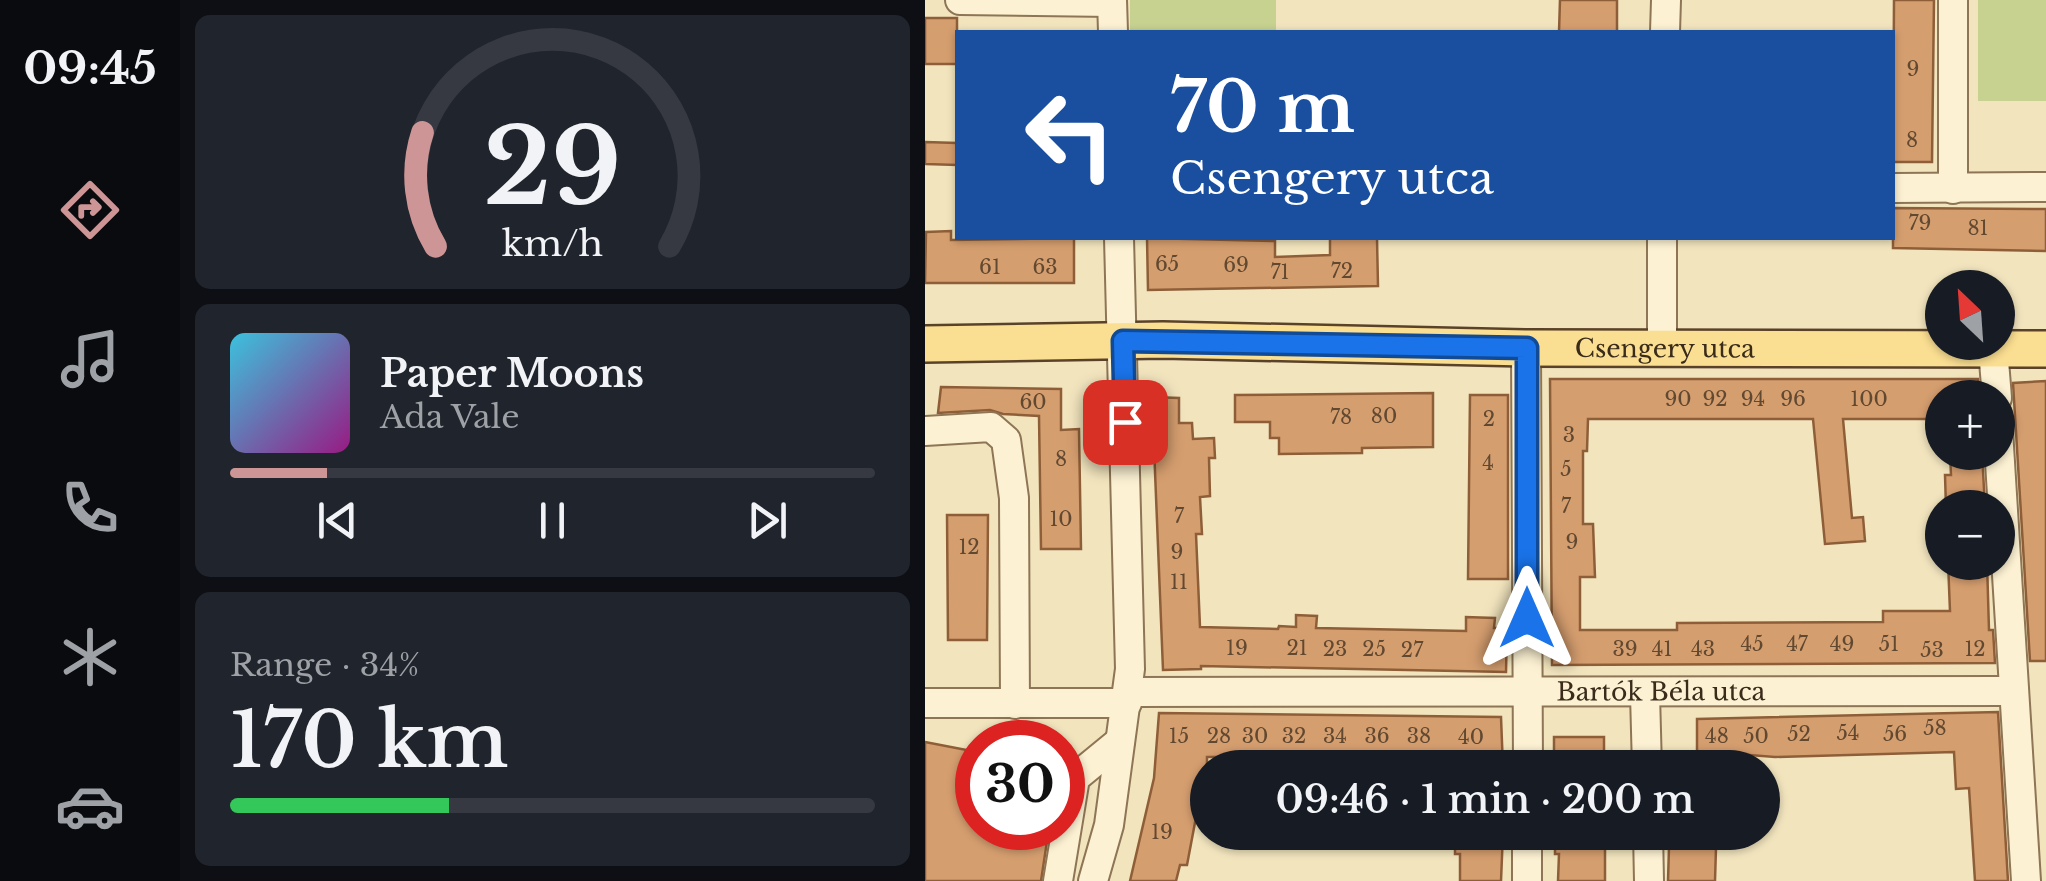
<!DOCTYPE html>
<meta charset="utf-8">
<style>
:root{--surface:#171b24;--page:#20242c;--text:#f1f3f6;--muted:#9ea1a6;--line:#363941;--accent:#cd9595}
body{margin:0;font-family:"Libre Baskerville",serif;background:var(--page);color:var(--text);height:100vh;display:flex;flex-direction:column;font-size:38px;white-space:nowrap}
*{box-sizing:border-box;margin:0}
p{font-size:32px;color:var(--muted)}
.icon{flex:none;width:55px;height:55px;fill:none;stroke:currentColor;stroke-width:2;stroke-linecap:round;stroke-linejoin:round}
.map{position:relative;flex:1;overflow:hidden}
.details{display:flex;flex-direction:column;gap:15px;padding:15px;background:#0d0f14;width:745px}
.details>*{flex:none}
.hud{position:absolute;left:30px;top:30px;width:940px;height:210px;border-radius:0px;box-shadow:0 2px 8px #0004;background:#1a4fa0;color:#fff;overflow:hidden}
.needle{width:65px;rotate:335deg}
.tools{position:absolute;left:1000px;top:270px;display:grid;gap:20px}
.tools a{display:grid;place-items:center;width:90px;height:90px;border-radius:50%;background:var(--surface);box-shadow:0 2px 8px #0004;font-size:50px}
.speed{position:absolute;left:30px;top:720px;display:flex;gap:20px;font-size:50px;font-weight:700;text-align:center}
.speed>*{display:grid;place-content:center;width:130px;height:130px;border-radius:50%;background:var(--surface);box-shadow:0 2px 8px #0004;line-height:1}
.speed .limit{border:15px solid #d22;background:#fff;color:#111}
.pin{position:absolute;display:grid;place-items:center;width:85px;height:85px;color:#fff;margin:-42px;border-radius:20px;box-shadow:0 5px 15px #0006}
.me{position:absolute;width:110px;margin:-55px;rotate:0deg;stroke-linejoin:round;filter:drop-shadow(0 0 8px #0008)}
.turn{display:flex;align-items:center;gap:35px;height:210px;padding:0 50px;font-size:45px}
.turn .icon{width:130px;height:130px;stroke-width:2.5}
.turn b{display:block;font-size:70px;line-height:85px}
.big{font-size:75px;font-weight:600;line-height:1.1}
.details .widget{flex:1;display:flex;flex-direction:column;justify-content:center;gap:15px;min-width:0;padding:0 35px;border-radius:15px;background:var(--page)}
.details .dial{align-items:center;gap:0}
.dial svg{height:260px;overflow:visible;fill:none;stroke:var(--line);stroke-width:7;stroke-linecap:round;text-anchor:middle}
.dial text{fill:var(--text);stroke:none}
.song{display:flex;align-items:center;gap:30px}
.cover{width:120px;height:120px;border-radius:15px;background:linear-gradient(135deg,hsl(190 70% 55%),hsl(310 70% 35%))}
.played{height:10px;border-radius:5px;background:linear-gradient(90deg,var(--accent) 15%,var(--line) 15%)}
.keys{display:flex;justify-content:space-around;direction:ltr}
.charge{height:15px;border-radius:8px;background:linear-gradient(90deg,#34c759 34%,var(--line) 0)}
.trip{position:absolute;left:265px;top:750px;width:590px;height:100px;border-radius:50px;background:var(--surface);box-shadow:0 2px 8px #0004;font-weight:600;line-height:100px;text-align:center}
main{display:flex;flex:1;min-height:0}
.tab-bar{display:flex;flex-direction:column;width:180px;justify-content:space-around;align-items:center;background:#090b0e;color:var(--muted)}
.tab-bar .icon{width:70px;height:70px}
.tab-bar .active{color:var(--accent)}
.tab-bar b{font-size:45px;color:var(--text)}
.map>svg:first-child{display:block}
</style>
<main>
<nav class="tab-bar">
<b>09:45</b>
<svg class="icon active" aria-label="directions" viewBox="0 0 24 24"><path d="M12 3l9 9-9 9-9-9zM9 14v-3h6M13 9l2 2-2 2"/></svg>
<svg class="icon" aria-label="music" viewBox="0 0 24 24"><path d="M9 18V5l10-2v13"/><circle cx="6" cy="18" r="3"/><circle cx="16" cy="16" r="3"/></svg>
<svg class="icon" aria-label="phone" viewBox="0 0 24 24"><path d="M5 4h4l2 5-3 2q2 4 5 5l2-3 5 2v4C11 20 4 13 5 4z"/></svg>
<svg class="icon" aria-label="climate" viewBox="0 0 24 24"><path d="M12 3v18M4 7l16 10M4 17L20 7"/></svg>
<svg class="icon" aria-label="car" viewBox="0 0 24 24"><path d="M5 17H2v-5l4-1 3-4h7l3 4 3 1v5h-3M9 17h6M6 11h13"/><circle cx="7" cy="17" r="2"/><circle cx="17" cy="17" r="2"/></svg>
</nav>
<section class="details">
<div class="widget dial"><svg viewBox="0 0 100 80">
<path d="M14 69A42 42 0 1 1 86 69"/>
<path d="M14 69A42 42 0 0 1 10 34" stroke="#cd9595"/>
<text x="50" y="56" font-size="32" font-weight="700">29</text>
<text x="50" y="72" font-size="11">km/h</text>
</svg></div>
<div class="widget">
<div class="song"><i class="cover"></i><div><b>Paper Moons</b><p>Ada Vale</p></div></div>
<div class="played"></div>
<div class="keys"><svg class="icon" aria-label="previous" viewBox="0 0 24 24"><path d="M18 5L8 12l10 7zM5 5v14"/></svg><svg class="icon" aria-label="pause" viewBox="0 0 24 24"><path d="M8 5v14M16 5v14"/></svg><svg class="icon" aria-label="next" viewBox="0 0 24 24"><path d="M6 5l10 7-10 7zM19 5v14"/></svg></div>
</div>
<div class="widget"><p>Range · 34%</p><b class="big">170 km</b><div class="charge"></div></div>
</section>
<div class="map">
<svg width="1121" height="881" viewBox="0 0 1121 881">
<rect width="100%" height="100%" fill="#f2e5be"/>
<!-- green -->
<g fill="#c7d291">
<rect x="205" y="0" width="146" height="32"/>
<rect x="1053" y="0" width="68" height="101"/>
</g>
<!-- building -->
<g fill="#d59e6f" stroke="#8e5e38" stroke-width="2.5">
<polygon points="635,0 692,0 692,32 634,32"/>
<polygon points="969,0 1009,0 1007,162 968,162"/>
<rect x="0" y="18" width="32" height="46"/>
<polygon points="0,142 32,143 32,165 0,164"/>
<polygon points="968,208 1121,209 1121,251 968,248"/>
<polygon points="26,231 26,240 149,238 149,283 0,283 1,232"/>
<polygon points="222,238 350,241 350,257 405,255 405,238 452,238 453,286 223,290"/>
<polygon points="625,379 1053,379 1054,398 1018,398 1018,419 918,419 927,518 938,517 940,541 900,544 888,419 663,419 662,451 658,451 658,524 668,524 670,577 655,577 655,630 752,630 752,623 958,622 958,611 1025,611 1023,562 1062,562 1064,630 1068,630 1070,663 627,665"/>
<polygon points="1121,381 1121,661 1105,661 1088,383"/>
<polygon points="16,387 136,389 136,430 154,429 156,549 116,549 114,416 78,414 65,410 13,413"/>
<polygon points="508,393 508,447 437,448 437,453 354,454 354,438 345,438 345,422 310,422 310,395"/>
<polygon points="545,395 583,395 583,579 543,579"/>
<polygon points="227,397 254,398 254,423 267,423 268,439 289,438 290,458 284,458 285,496 275,497 277,534 271,534 275,627 353,629 354,626 371,627 371,615 392,616 391,628 541,631 541,617 570,618 569,628 582,628 581,672 276,666 276,669 238,670"/>
<polygon points="1025,452 1057,452 1060,508 1021,508 1020,475 1026,475"/>
<polygon points="22,515 63,515 62,640 23,640"/>
<polygon points="1073,712 1083,881 1050,881 1044,788 1031,789 1029,752 850,757 812,754 812,757 772,758 772,719"/>
<polygon points="234,713 576,717 578,768 540,768 540,756 282,757 282,795 279,813 272,812 262,865 255,865 251,881 205,881 229,778"/>
<rect x="629" y="737" width="50" height="31"/>
<polygon points="0,742 52,752 52,828 124,828 116,881 0,881"/>
<polygon points="530,832 578,832 576,881 535,881 535,854 530,854"/>
<polygon points="630,832 680,832 680,881 633,881 634,854 630,854"/>
<polygon points="744,847 791,848 790,881 743,881"/>
</g>
<g fill="none" stroke-linecap="round" stroke-linejoin="round">
<!-- minor casing -->
<g stroke="#8d7555" stroke-width="32">
<g id="minor">
<polyline points="35,0 187,2"/>
<polyline points="187,0 188,32"/>
<polyline points="1028,0 1028,189"/>
<polyline points="740,32 741,0"/>
<polyline points="968,188 1121,187"/>
<polyline points="737,238 737,348"/>
<polyline points="601,348 603,768"/>
<polyline points="1068,349 1072,398"/>
<polyline points="1072,414 1101,881"/>
<polyline points="0,431 66,427 81,440 89,498 90,704"/>
<path id="s1" d="M204,692L1089,691"/>
<polyline points="720,694 722,768"/>
<polyline points="0,703 202,703"/>
<polyline points="723,832 724,881"/>
<polyline points="133,881 150,778 195,741"/>
<polyline points="168,881 184,825 205,669 194,238"/>
<polyline points="602,881 602,832"/>
</g>
</g>
<!-- major casing -->
<g stroke="#5a422a" stroke-width="40">
<g id="major">
<path id="s2" d="M0,344L238,340L601,348L1121,349"/>
</g>
</g>
<!-- minor -->
<use href="#minor" stroke="#fcf1d2" stroke-width="28"/>
<!-- major -->
<use href="#major" stroke="#fade91" stroke-width="35"/>
</g>
<g fill="none" stroke-linecap="round" stroke-linejoin="round">
<!-- route casing -->
<g stroke="#114b97" stroke-width="25">
<polyline id="route" points="200,422 198,341 602,348 602,618"/>
</g>
<!-- route -->
<use href="#route" stroke="#1a73e8" stroke-width="18"/>
</g>
<g text-anchor="middle" stroke-width="9" stroke-linejoin="round" paint-order="stroke">
<!-- number labels -->
<g font-size="20" fill="#614830">
<text x="988" y="76">9</text>
<text x="987" y="147">8</text>
<text x="995" y="230">79</text>
<text x="1053" y="235">81</text>
<text x="242" y="271">65</text>
<text x="311" y="272">69</text>
<text x="65" y="274">61</text>
<text x="120" y="274">63</text>
<text x="417" y="278">72</text>
<text x="355" y="279">71</text>
<text x="753" y="406">90</text>
<text x="790" y="406">92</text>
<text x="828" y="406">94</text>
<text x="868" y="406">96</text>
<text x="944" y="406">100</text>
<text x="108" y="409">60</text>
<text x="459" y="423">80</text>
<text x="416" y="424">78</text>
<text x="564" y="426">2</text>
<text x="644" y="442">3</text>
<text x="136" y="466">8</text>
<text x="563" y="470">4</text>
<text x="641" y="476">5</text>
<text x="641" y="513">7</text>
<text x="254" y="523">7</text>
<text x="136" y="526">10</text>
<text x="647" y="549">9</text>
<text x="44" y="554">12</text>
<text x="252" y="559">9</text>
<text x="254" y="589">11</text>
<text x="827" y="651">45</text>
<text x="872" y="651">47</text>
<text x="917" y="651">49</text>
<text x="964" y="651">51</text>
<text x="312" y="655">19</text>
<text x="372" y="655">21</text>
<text x="410" y="656">23</text>
<text x="449" y="656">25</text>
<text x="700" y="656">39</text>
<text x="737" y="656">41</text>
<text x="778" y="656">43</text>
<text x="1050" y="656">12</text>
<text x="487" y="657">27</text>
<text x="1007" y="657">53</text>
<text x="1010" y="735">58</text>
<text x="923" y="740">54</text>
<text x="874" y="741">52</text>
<text x="970" y="741">56</text>
<text x="254" y="743">15</text>
<text x="294" y="743">28</text>
<text x="330" y="743">30</text>
<text x="369" y="743">32</text>
<text x="410" y="743">34</text>
<text x="452" y="743">36</text>
<text x="494" y="743">38</text>
<text x="792" y="743">48</text>
<text x="831" y="743">50</text>
<text x="546" y="744">40</text>
<text x="237" y="839">19</text>
</g>
<!-- street labels -->
<g font-size="25" fill="#3a2b1b" stroke="#f9eece">
<text dy="9" stroke="none"><textPath href="#s2" startOffset="740">Csengery utca</textPath></text>
<text dy="9" stroke="none"><textPath href="#s1" startOffset="532">Bartók Béla utca</textPath></text>
</g>
</g>
</svg>
<div class="tools">
<a><svg class="needle" viewBox="-14 -14 28 28"><path d="M0-13l5 13h-10z" fill="#e53935"/><path d="M0 13l5-13h-10z" fill="#9ea1a6"/></svg></a>
<a>+</a>
<a>−</a>
</div>
<div class="speed"><div class="limit">30</div></div>
<div class="pin" style="left:200px;top:422px;background:#d93025"><svg class="icon" aria-label="arrive" viewBox="0 0 24 24"><path d="M6 21V4h12l-3 4 3 4H6"/></svg></div>
<svg class="me" style="left:602px;top:618px" viewBox="-20 -20 40 40"><path d="M0-17L14 15 0 8-14 15z" fill="#1a73e8" stroke="#fff" stroke-width="4"/></svg>
<div class="trip">09:46 · 1 min · 200 m</div>
<div class="hud">
<div class="turn"><svg class="icon" aria-label="left" viewBox="0 0 24 24"><path d="M17 20v-9H6M10 6l-5 5 5 5"/></svg><div><b>70 m</b>Csengery utca</div></div>
</div>
</div>
</main>
